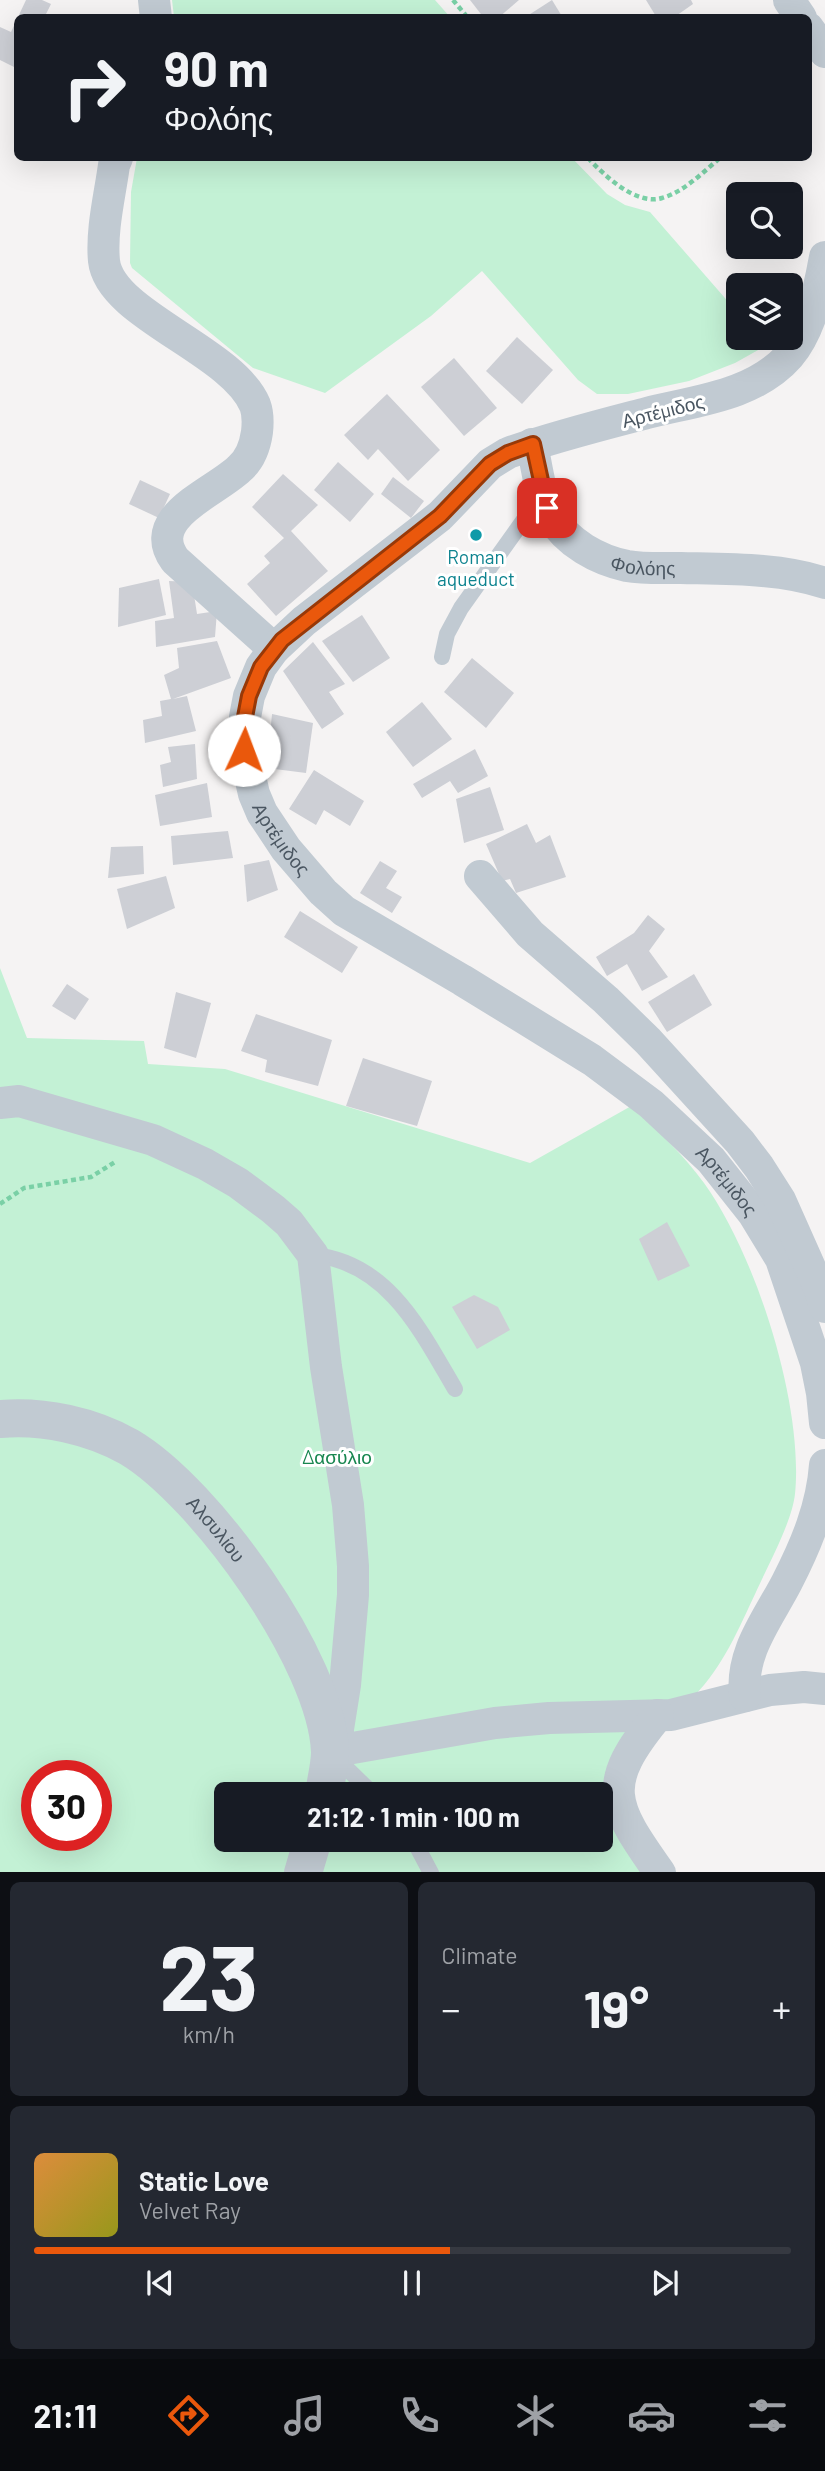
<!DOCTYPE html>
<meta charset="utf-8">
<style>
:root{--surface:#171b24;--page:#242831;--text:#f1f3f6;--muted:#9ea1a6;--line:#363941;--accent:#ea580c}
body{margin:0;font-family:Barlow,sans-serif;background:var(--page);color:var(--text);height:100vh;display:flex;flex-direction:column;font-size:26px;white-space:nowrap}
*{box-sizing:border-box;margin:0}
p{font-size:23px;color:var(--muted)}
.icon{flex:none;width:38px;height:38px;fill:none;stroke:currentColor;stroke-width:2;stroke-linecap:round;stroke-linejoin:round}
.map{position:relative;height:1872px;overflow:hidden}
.side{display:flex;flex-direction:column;gap:10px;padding:10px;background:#0d0f14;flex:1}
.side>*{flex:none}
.hud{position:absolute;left:14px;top:14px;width:798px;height:147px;border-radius:10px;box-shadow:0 7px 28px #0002;background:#171b24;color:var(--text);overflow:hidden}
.tools{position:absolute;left:726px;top:182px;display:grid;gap:14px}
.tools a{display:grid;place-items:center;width:77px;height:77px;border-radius:10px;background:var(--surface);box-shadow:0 7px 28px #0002;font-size:35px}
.speed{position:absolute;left:21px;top:1760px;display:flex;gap:14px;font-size:35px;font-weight:700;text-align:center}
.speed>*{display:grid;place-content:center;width:91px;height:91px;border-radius:50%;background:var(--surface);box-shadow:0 7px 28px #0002;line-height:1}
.speed .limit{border:10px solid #d22;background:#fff;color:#111}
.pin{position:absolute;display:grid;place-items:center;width:60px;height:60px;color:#fff;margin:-30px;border-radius:14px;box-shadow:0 4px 10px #0006}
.me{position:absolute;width:77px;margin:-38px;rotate:2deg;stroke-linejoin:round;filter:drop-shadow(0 0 5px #0008)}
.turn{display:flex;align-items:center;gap:24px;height:147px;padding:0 35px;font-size:32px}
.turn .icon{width:91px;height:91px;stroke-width:2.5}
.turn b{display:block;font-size:49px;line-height:60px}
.big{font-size:52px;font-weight:700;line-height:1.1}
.side .widget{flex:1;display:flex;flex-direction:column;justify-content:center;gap:10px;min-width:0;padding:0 24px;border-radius:10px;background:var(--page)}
.side .dial{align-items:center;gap:0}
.dial b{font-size:91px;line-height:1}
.song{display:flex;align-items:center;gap:21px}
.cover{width:84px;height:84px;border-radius:10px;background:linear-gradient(135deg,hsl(30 70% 55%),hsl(60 70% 35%))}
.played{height:7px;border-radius:4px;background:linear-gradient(90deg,var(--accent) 55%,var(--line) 55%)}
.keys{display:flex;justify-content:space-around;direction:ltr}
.heat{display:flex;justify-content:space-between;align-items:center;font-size:38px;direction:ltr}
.side .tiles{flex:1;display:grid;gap:10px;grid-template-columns:1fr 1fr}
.widget:last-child{grid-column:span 2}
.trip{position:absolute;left:214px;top:1782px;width:399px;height:70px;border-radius:10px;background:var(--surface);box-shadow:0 7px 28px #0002;font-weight:700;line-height:70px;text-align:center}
.dock{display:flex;height:112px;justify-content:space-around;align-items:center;background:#090b0e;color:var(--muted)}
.dock .icon{width:49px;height:49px}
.dock .current{color:var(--accent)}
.dock b{font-size:32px;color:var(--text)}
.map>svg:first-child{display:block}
</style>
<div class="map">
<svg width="825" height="1873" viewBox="0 0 825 1873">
<rect width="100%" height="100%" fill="#f5f3f3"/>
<!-- green -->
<g fill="#c3f1d5" fill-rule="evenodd">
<polygon points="172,0 435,0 450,17 174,17"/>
<polygon points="137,158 572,158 607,194 625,205 650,212 738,313 738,338 761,338 767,345 735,363 689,381 628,394 597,394 578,380 482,271 431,316 325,393 253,368 132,268 130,263 131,192"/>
<path d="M0,968L27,1038L144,1041L148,1064L225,1069L530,1163L633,1105C656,1130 684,1155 704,1183C756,1255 804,1405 795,1494C792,1522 768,1565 756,1592C739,1628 723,1667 694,1696C670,1719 642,1739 616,1760L645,1872H0ZM37,1776H96V1836H37ZM226,1794H600V1839H226Z"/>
</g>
<!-- building -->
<g fill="#cdcfd5">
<polygon points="26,0 42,0 51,4 44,18 18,18 18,69 0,60 0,27 11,32"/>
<polygon points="470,0 519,0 498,18 484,18"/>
<polygon points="552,0 563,18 524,18"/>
<polygon points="646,0 691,0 693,4 673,18 657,18"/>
<polygon points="517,337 553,370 522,404 486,371"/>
<polygon points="454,358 497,408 464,436 421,387"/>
<polygon points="387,394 440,450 408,481 378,449 368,460 344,435"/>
<polygon points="338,462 374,494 350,522 314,490"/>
<polygon points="283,474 318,505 291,531 328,571 276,616 247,584 270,563 264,556 284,538 252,507"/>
<polygon points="393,477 424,501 411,518 381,494"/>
<polygon points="140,480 170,494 159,518 129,504"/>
<polygon points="159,579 166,615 118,627 119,588"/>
<polygon points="169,581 192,582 197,614 217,611 215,637 156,647 155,621 174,618"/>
<polygon points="362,615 390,658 353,682 322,641"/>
<polygon points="217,641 231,678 173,699 187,696 196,731 145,743 143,720 162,716 160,701 171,699 164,675 179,668 177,648"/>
<polygon points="313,642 345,684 329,692 344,714 322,729 283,671"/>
<polygon points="472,658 514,693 486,728 444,692"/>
<polygon points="422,702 452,739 413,767 386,732"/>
<polygon points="272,714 313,723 306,773 267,768"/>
<polygon points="195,744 197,779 163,787 160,765 171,762 168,747"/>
<polygon points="475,749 488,776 458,793 450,781 422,798 413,784"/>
<polygon points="314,770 364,801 350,826 324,810 316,825 289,809"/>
<polygon points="207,783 212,817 160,826 155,795"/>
<polygon points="490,787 504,830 464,843 456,799"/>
<polygon points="527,824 536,843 550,835 566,877 516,893 510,879 502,881 486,844"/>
<polygon points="228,831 233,858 173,865 171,836"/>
<polygon points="143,846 144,874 108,878 111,847"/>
<polygon points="269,860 278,890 247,902 244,865"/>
<polygon points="380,861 397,871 386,888 402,897 392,913 360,893"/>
<polygon points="166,876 175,908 127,929 117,889"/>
<polygon points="300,911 358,947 342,973 284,937"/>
<polygon points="648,915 665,929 649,951 668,977 642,991 627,964 607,976 596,957 634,933"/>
<polygon points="694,974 712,1005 667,1032 648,1002"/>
<polygon points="67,984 89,999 75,1020 52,1006"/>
<polygon points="176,992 211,1003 196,1058 164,1048"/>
<polygon points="256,1014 332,1040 318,1086 265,1072 267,1060 241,1051"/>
<polygon points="363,1058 432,1081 417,1126 346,1106"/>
<polygon points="667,1222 690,1266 658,1281 639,1239"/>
<polygon points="474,1295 498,1307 510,1330 477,1349 452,1307"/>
</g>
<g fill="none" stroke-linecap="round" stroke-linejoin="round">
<!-- path -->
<g stroke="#7ad0a6" stroke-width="4.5" stroke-dasharray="5 3.5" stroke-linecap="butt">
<polyline points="453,0 468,18"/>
<path d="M588,158C604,175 636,206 662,198C684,192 703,172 720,158"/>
<polyline points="0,1204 24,1188 91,1177 115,1162"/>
</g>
<!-- service -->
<g stroke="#c1cad2" stroke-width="16">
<polyline points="442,657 447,634 461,608 543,493"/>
<path d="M313,1255C388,1262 421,1331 455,1389"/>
<polyline points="332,1754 373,1794"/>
<polyline points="413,1839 431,1873"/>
</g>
<!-- minor -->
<g stroke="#c1cad2" stroke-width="32">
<polyline points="154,0 156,18"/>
<polyline points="789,0 801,18"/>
<polyline points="808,28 825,52"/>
<path d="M117,158L114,165C110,195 101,230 104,261C110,315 232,350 255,405C258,413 258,423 257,432C255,446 251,459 239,469C214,493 144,517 175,560L274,649"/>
<path id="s1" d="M825,257C819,290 811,330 789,356C754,396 694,401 647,413C601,425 553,437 508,453L490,464L440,516L304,621L274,649L261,667L249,696L245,717L244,750L254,794L262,813L286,849L323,892L344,911L462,980L592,1060L651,1104L711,1160L753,1213L781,1259L816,1363L822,1393L825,1423"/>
<path id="s2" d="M532,444C537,468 540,496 552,517C567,543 598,560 627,566C644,569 663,568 681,568C726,569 782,568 825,583"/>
<polyline points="480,876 530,934 606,1000 648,1041 740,1142 759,1167 780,1200 820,1290 825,1307"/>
<polyline points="0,1103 19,1101 153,1140 205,1164 238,1183 273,1209 289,1223 313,1255 326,1367 348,1505 353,1566 353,1595 345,1685 338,1729 330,1752 495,1723 549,1718 671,1715 770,1690 804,1687 825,1689"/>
<path d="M745,1696C740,1652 768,1619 787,1582C806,1545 822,1507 825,1465"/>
<path d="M658,1715C600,1785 611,1804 660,1873"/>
</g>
<!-- tertiary -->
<g stroke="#c1cad2" stroke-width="38">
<path id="s3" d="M0,1419C43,1415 92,1426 129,1447C205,1492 327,1661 330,1752C330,1765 326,1780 324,1794"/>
<polyline points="303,1873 313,1839"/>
</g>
</g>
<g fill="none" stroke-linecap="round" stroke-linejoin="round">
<!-- route casing -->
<g stroke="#983908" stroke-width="18">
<polyline id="route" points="244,750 245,717 249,696 261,667 282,640 440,516 490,464 508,453 533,444 547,508"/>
</g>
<!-- route -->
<use href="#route" stroke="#ea580c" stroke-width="12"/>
</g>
<!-- markers -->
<circle fill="#0f9aa8" stroke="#fff" stroke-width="2.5" cx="476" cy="535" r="7"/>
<g text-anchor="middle" stroke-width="6" stroke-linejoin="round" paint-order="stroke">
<!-- street labels -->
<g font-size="19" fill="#4a5661" stroke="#fff">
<text transform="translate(663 411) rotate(-14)" y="7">Αρτέμιδος</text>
<text dy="7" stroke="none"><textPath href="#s2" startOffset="184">Φολόης</textPath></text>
<text dy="7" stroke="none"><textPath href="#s1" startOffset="919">Αρτέμιδος</textPath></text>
<text dy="7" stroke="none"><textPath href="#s1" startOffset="1486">Αρτέμιδος</textPath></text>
<text dy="7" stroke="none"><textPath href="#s3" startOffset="254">Αλσυλίου</textPath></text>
</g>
<!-- culture labels -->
<g font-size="19" fill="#0d838f" stroke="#fff">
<text x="476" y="564">Roman<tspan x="476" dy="22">aqueduct</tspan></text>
</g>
<!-- park labels -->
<g font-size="19" fill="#17864f" stroke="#fff">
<text x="337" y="1464">Δασύλιο</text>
</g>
</g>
</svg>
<div class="tools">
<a><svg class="icon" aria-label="search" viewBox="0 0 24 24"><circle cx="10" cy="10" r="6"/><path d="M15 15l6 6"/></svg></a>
<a><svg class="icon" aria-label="layers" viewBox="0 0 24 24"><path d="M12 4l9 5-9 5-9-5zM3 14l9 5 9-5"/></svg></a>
</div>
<div class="speed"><div class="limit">30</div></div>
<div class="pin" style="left:547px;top:508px;background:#d93025"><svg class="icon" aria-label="arrive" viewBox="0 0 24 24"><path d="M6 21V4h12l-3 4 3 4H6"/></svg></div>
<svg class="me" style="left:244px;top:750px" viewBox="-20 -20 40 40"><circle r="19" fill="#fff"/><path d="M0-13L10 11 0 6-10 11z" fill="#ea580c"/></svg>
<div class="trip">21:12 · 1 min · 100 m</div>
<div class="hud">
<div class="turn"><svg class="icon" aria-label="right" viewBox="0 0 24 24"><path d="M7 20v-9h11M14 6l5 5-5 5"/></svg><div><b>90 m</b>Φολόης</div></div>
</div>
</div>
<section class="side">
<div class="tiles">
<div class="widget dial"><b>23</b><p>km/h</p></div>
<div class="widget"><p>Climate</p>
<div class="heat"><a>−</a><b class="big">19°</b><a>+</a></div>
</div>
<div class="widget">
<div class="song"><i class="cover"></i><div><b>Static Love</b><p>Velvet Ray</p></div></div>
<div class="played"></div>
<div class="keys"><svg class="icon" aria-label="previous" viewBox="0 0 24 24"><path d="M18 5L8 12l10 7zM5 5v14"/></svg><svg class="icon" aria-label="pause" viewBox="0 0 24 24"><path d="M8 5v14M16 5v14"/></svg><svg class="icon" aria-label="next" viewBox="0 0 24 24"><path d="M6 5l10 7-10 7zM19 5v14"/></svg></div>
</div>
</div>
</section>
<nav class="dock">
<b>21:11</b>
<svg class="icon current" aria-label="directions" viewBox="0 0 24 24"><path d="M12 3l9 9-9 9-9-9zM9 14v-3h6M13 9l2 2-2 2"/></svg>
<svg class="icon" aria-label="music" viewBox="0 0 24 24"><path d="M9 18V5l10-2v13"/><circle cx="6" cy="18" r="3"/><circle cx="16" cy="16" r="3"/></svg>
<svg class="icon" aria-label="phone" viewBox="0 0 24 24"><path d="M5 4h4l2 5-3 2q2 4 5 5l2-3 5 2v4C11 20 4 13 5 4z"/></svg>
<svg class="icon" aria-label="climate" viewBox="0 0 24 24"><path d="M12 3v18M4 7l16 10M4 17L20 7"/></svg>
<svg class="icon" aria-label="car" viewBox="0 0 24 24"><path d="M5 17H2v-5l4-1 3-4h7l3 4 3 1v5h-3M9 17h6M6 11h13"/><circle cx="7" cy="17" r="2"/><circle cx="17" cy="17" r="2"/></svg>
<svg class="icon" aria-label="filters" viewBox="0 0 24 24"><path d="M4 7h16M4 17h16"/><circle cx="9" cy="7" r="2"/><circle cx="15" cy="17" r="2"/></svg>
</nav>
